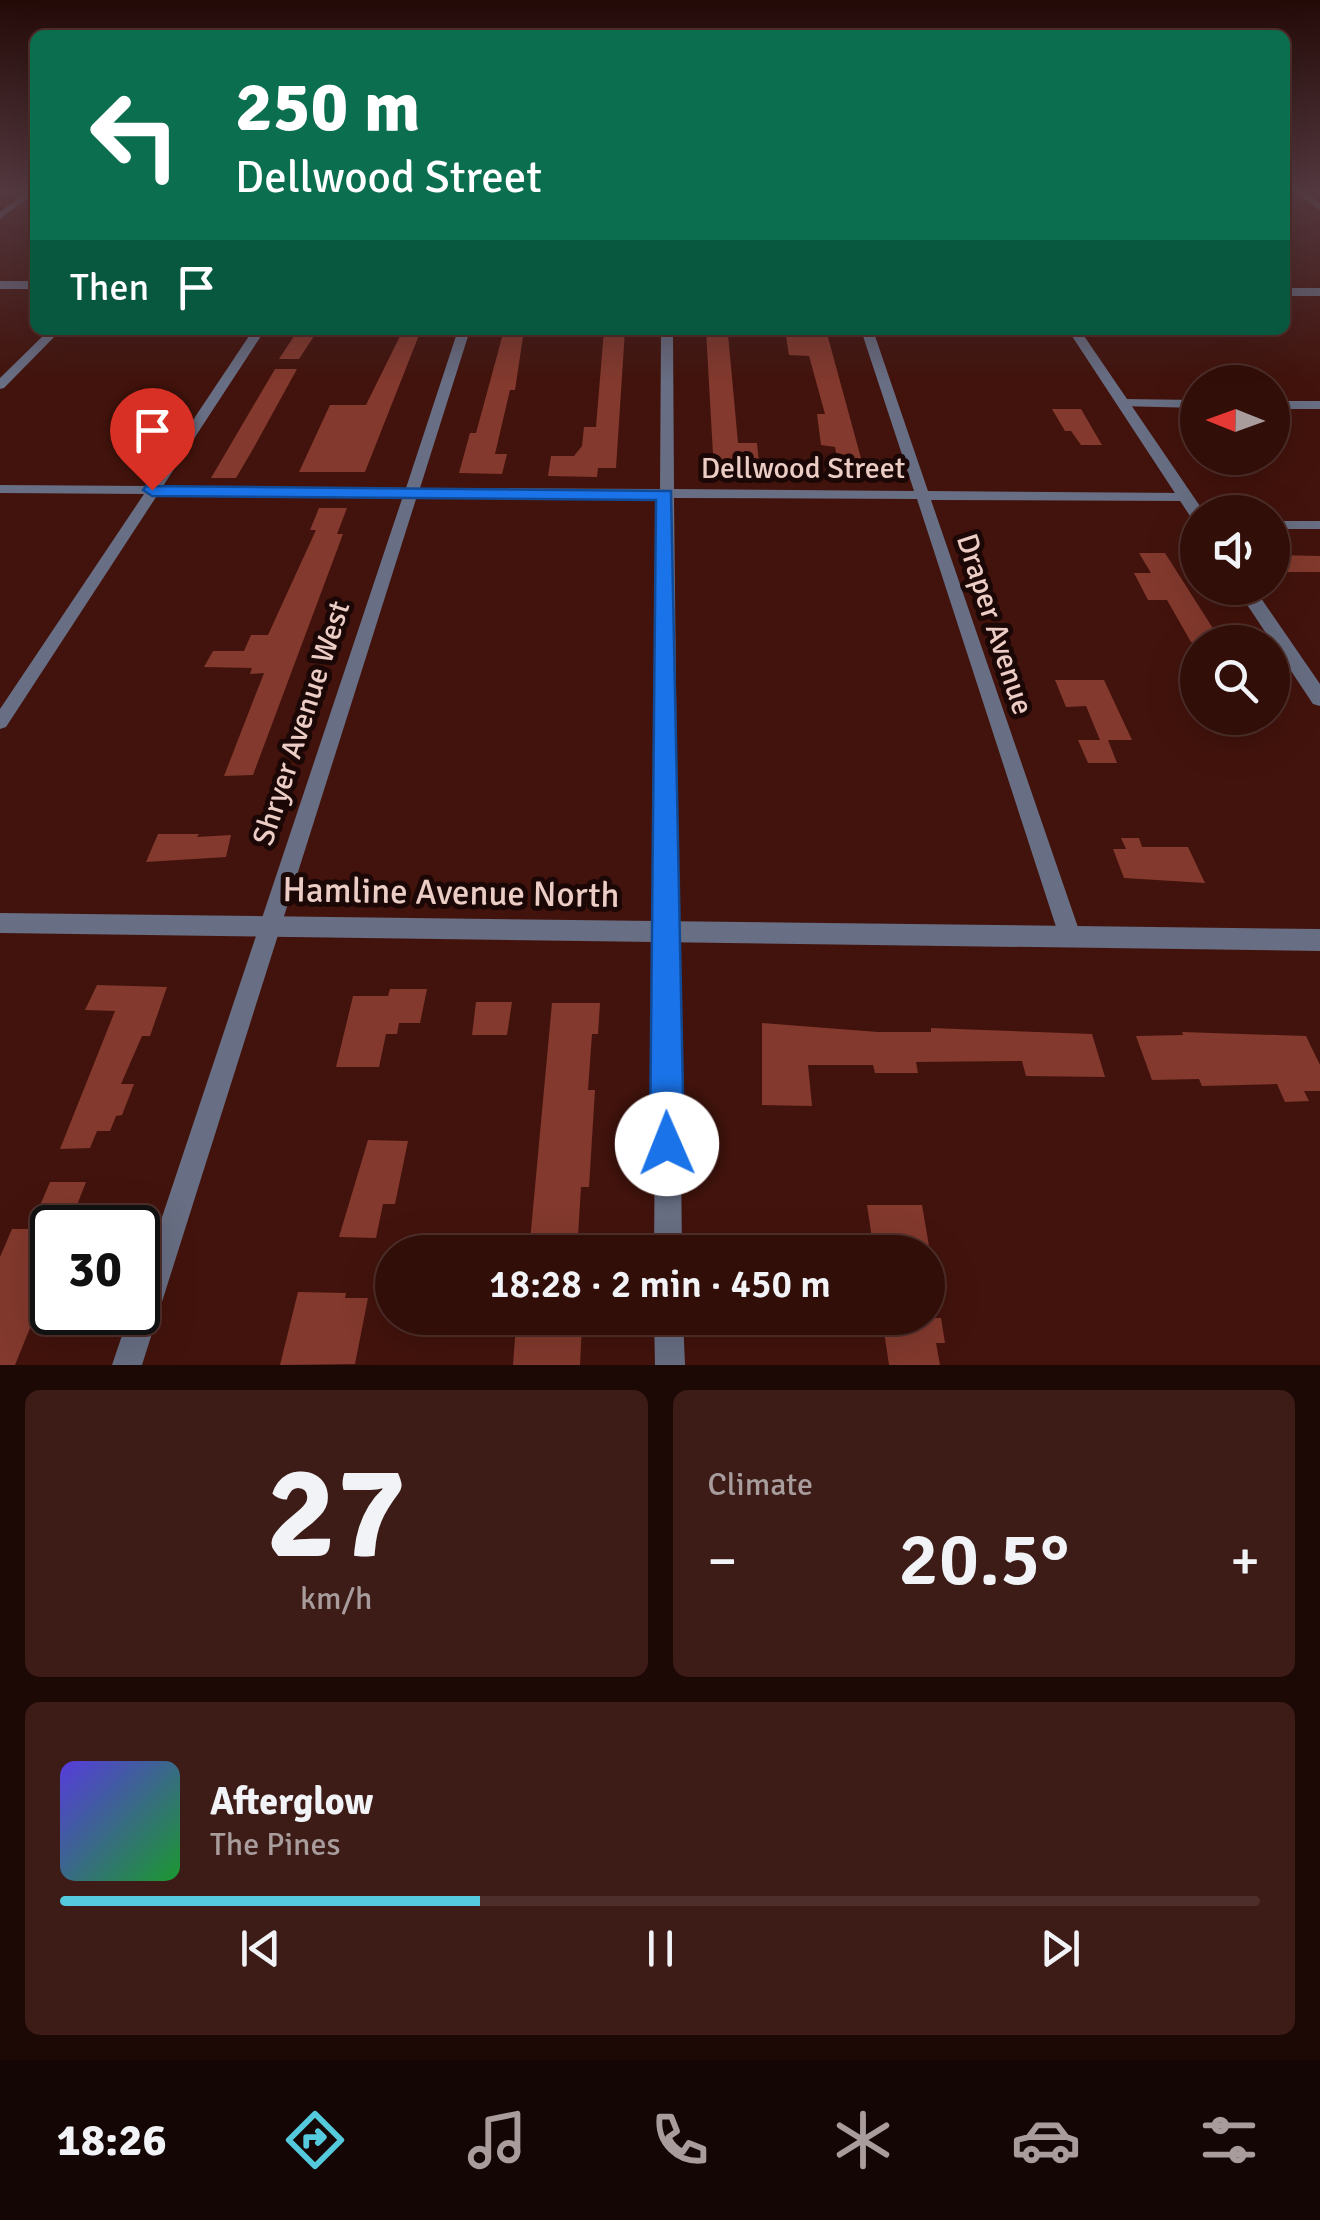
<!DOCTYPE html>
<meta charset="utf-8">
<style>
:root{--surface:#320e09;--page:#3d1c17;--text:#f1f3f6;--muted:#a89c9c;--line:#4d2e2a;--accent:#55cade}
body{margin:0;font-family:Signika,sans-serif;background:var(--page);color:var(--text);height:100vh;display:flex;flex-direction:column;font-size:38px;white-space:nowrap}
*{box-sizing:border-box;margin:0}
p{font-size:32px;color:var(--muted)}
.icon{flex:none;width:55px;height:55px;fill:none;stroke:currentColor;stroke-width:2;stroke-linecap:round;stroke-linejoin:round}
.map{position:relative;height:1365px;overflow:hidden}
.side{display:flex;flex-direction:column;gap:25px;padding:25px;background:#1c0805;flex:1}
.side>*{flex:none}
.hud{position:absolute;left:30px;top:30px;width:1260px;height:305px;border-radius:15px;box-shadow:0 10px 40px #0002,0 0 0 2px var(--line);background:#0b6e4f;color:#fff;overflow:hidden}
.needle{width:65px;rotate:271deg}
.controls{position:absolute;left:1180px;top:365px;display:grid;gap:20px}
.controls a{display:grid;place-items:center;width:110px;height:110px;border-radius:50%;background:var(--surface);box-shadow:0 10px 40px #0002,0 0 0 2px var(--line);font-size:50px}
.speed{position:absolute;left:30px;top:1205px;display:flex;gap:20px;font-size:50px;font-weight:700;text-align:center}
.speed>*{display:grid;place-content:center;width:130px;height:130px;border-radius:50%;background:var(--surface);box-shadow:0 10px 40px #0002,0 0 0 2px var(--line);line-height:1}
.speed .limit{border:5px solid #111;border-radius:15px;background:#fff;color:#111}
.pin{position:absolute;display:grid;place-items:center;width:85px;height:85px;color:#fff;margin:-102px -42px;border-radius:50% 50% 50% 0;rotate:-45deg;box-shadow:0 0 10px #0007}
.pin .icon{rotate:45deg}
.me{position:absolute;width:110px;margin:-55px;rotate:359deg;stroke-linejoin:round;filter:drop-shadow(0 0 8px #0008)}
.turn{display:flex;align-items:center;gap:35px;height:210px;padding:0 40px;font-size:45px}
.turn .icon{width:130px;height:130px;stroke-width:2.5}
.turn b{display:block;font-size:70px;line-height:85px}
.then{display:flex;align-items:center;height:95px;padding:0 40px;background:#0003;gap:20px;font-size:38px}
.big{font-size:75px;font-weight:600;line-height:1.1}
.side .card{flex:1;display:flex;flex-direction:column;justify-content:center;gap:15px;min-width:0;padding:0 35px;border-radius:15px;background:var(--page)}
.side .dial{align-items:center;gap:0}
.dial b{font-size:130px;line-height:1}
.song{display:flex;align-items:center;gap:30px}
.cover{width:120px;height:120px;border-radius:15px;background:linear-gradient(135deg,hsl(250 70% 55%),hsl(130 70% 35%))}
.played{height:10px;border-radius:5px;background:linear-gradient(90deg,var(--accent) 35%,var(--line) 35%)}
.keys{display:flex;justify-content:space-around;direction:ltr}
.heat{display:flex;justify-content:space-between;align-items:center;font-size:55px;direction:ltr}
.side .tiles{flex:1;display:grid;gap:25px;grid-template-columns:1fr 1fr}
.card:last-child{grid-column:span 2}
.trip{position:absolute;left:375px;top:1235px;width:570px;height:100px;border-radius:50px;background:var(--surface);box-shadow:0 10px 40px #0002,0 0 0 2px var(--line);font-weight:600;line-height:100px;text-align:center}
.dock{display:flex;height:160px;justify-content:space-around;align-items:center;background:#140604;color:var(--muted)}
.dock .icon{width:70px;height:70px}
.dock .current{color:var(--accent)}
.dock b{font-size:45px;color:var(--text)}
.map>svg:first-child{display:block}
</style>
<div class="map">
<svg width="1320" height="1365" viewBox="0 0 1320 1365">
<rect width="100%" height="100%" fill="#42130c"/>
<!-- building -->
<g fill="#83392d">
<polygon points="298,330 318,330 299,359 279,359"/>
<polygon points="403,330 421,330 365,472 299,472 330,405 366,405"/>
<polygon points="504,330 524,330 515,390 510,390 495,454 507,454 502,474 459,473 470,433 476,433"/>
<polygon points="604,330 625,330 616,468 598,468 597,477 548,476 551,456 574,456 582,446 584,427 596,427"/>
<polygon points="706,330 728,334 738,443 757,443 760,472 714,472"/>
<polygon points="785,330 826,330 865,473 857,473 859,481 842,481 835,447 821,445 817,414 825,414 809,356 789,355"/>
<polygon points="275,369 297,369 253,449 236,478 211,478"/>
<polygon points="1052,409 1081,409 1102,445 1081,445 1071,431 1065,431"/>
<polygon points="319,508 347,508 337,534 343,534 253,775 224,776 264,673 250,674 252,668 204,667 213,651 244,651 251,635 268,635 316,530 310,530"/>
<polygon points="1139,553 1165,553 1214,630 1207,630 1214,642 1191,642 1167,600 1148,600 1134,573 1151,573"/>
<polygon points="1275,555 1320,556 1320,572 1286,572"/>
<polygon points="1055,680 1104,680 1132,740 1100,740 1086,706 1066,707"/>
<polygon points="1078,740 1108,740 1117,763 1088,763"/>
<polygon points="158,834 199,834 197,837 231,835 226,857 146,862"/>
<polygon points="1121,838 1139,838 1142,847 1188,847 1205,883 1124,878 1113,849 1126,849"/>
<polygon points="97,985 167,987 150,1036 142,1036 121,1084 134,1084 122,1115 116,1116 110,1131 97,1131 90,1148 60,1149 115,1011 85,1010"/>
<polygon points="390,989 427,989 420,1023 399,1023 397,1034 386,1034 379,1067 336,1067 353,996 388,996"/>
<polygon points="476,1002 512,1002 507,1035 472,1035"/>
<polygon points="552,1003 600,1003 598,1034 592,1034 588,1090 595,1090 589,1187 581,1187 577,1252 529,1252"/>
<polygon points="762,1023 878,1032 931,1032 931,1028 1092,1034 1105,1077 1026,1076 1022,1061 916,1062 918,1073 875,1073 873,1065 808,1065 812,1106 762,1105"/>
<polygon points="1182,1032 1306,1036 1320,1065 1320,1091 1304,1091 1309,1101 1285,1102 1277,1084 1202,1086 1199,1079 1152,1080 1136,1036 1183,1035"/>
<polygon points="368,1140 408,1141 395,1204 383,1204 376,1238 339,1237"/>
<polygon points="50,1182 86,1182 68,1228 52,1228 52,1286 47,1286 15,1365 0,1365 0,1257 12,1229 30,1229"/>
<polygon points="867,1205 922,1205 930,1252 874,1252"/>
<polygon points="298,1292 346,1293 345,1298 368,1298 355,1364 280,1365"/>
<polygon points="882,1318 941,1318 945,1343 936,1343 940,1365 889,1365"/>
<polygon points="516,1325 582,1325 580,1365 513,1365"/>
</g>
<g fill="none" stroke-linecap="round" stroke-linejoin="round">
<!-- minor -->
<g fill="#686e83" fill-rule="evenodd">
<polygon points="29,190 35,190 35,193 0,219 0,212"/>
<polygon points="1292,190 1301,190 1320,203 1320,210"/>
<polygon points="49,330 61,330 4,388 0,389 0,378"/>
<polygon points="253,330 265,330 163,486 406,488 458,330 470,330 420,488 660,489 661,330 673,330 674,489 914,491 861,330 873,330 928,491 1185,493 1192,497 1185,501 931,500 1081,936 1078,943 1070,945 1062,943 1059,936 917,499 674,498 682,1252 654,1252 660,498 417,496 142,1365 112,1365 130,1312 138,1312 138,1289 403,496 158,494 6,727 0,729 0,709 144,494 0,493 0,485 149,486"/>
<polygon points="1123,399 1198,400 1198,408 1119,406 1117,403"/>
<rect x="1272" y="401" width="48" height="8"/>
<rect x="1272" y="521" width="48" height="8"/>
<polygon points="654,1318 683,1318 685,1365 655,1365"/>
</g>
<!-- tertiary -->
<g fill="#686e83" fill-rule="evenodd">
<rect x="0" y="281" width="35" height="8"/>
<rect x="1285" y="288" width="35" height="8"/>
<polygon points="1068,330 1080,330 1204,512 1198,512 1198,521 1190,516"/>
<polygon points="1236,588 1254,588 1320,684 1320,706 1313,704"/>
<polygon points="0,913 1320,929 1320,951 0,933"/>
</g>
</g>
<!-- sky -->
<linearGradient id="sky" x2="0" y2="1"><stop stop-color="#240a07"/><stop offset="0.5" stop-color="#543940"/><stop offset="1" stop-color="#543940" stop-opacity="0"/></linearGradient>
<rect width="1320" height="381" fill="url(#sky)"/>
<!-- route -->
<polygon fill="#1a73e8" stroke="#114b97" stroke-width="2.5" points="146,486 671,491 684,1144 679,1156 667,1161 655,1156 650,1144 656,500 152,496 143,490"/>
<g text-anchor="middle" stroke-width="10" stroke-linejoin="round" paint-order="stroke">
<!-- street labels -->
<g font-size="30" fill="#eccdc6" stroke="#1b0705">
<text x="803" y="478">Dellwood Street</text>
<text transform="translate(995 624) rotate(72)" y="10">Draper Avenue</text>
<text transform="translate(301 723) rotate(-72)" y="10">Shryer Avenue West</text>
</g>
<!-- near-street labels -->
<g font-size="35" fill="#eccdc6" stroke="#1b0705">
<text transform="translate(451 892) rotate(1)" y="12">Hamline Avenue North</text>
</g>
</g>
</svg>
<div class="controls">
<a><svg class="needle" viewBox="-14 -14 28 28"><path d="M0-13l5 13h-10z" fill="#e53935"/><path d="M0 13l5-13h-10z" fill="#a89c9c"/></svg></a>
<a><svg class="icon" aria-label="sound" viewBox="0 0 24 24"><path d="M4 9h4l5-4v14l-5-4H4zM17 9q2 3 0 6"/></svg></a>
<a><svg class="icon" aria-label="search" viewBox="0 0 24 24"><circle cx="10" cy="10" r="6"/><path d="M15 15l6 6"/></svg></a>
</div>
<div class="speed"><div class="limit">30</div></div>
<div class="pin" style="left:152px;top:490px;background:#d93025"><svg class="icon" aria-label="arrive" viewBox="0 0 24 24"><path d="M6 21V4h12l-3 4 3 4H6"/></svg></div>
<svg class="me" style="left:667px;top:1144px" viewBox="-20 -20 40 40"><circle r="19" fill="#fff"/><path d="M0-13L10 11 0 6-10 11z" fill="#1a73e8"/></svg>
<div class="trip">18:28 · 2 min · 450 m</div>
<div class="hud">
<div class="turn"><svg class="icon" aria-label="left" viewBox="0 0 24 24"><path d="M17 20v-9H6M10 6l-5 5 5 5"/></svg><div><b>250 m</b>Dellwood Street</div></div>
<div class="then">Then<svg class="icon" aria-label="arrive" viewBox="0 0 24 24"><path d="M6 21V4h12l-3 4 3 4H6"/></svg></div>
</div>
</div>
<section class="side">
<div class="tiles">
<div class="card dial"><b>27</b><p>km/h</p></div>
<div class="card"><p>Climate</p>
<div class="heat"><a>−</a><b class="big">20.5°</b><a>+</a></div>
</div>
<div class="card">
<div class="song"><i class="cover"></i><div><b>Afterglow</b><p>The Pines</p></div></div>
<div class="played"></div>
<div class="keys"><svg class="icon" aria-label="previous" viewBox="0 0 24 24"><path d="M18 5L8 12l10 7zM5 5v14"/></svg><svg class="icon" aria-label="pause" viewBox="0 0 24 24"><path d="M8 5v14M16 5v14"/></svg><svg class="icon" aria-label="next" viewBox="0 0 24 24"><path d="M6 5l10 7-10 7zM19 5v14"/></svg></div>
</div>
</div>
</section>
<nav class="dock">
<b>18:26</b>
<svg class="icon current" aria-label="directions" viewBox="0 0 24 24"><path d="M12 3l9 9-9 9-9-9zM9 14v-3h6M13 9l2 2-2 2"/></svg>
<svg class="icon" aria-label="music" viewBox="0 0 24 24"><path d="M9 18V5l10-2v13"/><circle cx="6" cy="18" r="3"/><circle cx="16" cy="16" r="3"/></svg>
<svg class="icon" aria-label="phone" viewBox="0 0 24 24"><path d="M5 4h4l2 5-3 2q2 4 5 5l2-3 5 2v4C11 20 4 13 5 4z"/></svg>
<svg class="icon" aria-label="climate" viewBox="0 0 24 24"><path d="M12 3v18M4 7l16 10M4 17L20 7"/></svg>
<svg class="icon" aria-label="car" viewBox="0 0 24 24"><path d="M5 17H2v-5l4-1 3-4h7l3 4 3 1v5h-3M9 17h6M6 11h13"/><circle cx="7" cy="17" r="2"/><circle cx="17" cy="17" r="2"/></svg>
<svg class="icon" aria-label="filters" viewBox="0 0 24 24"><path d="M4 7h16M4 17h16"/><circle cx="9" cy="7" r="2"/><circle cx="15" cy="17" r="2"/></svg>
</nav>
